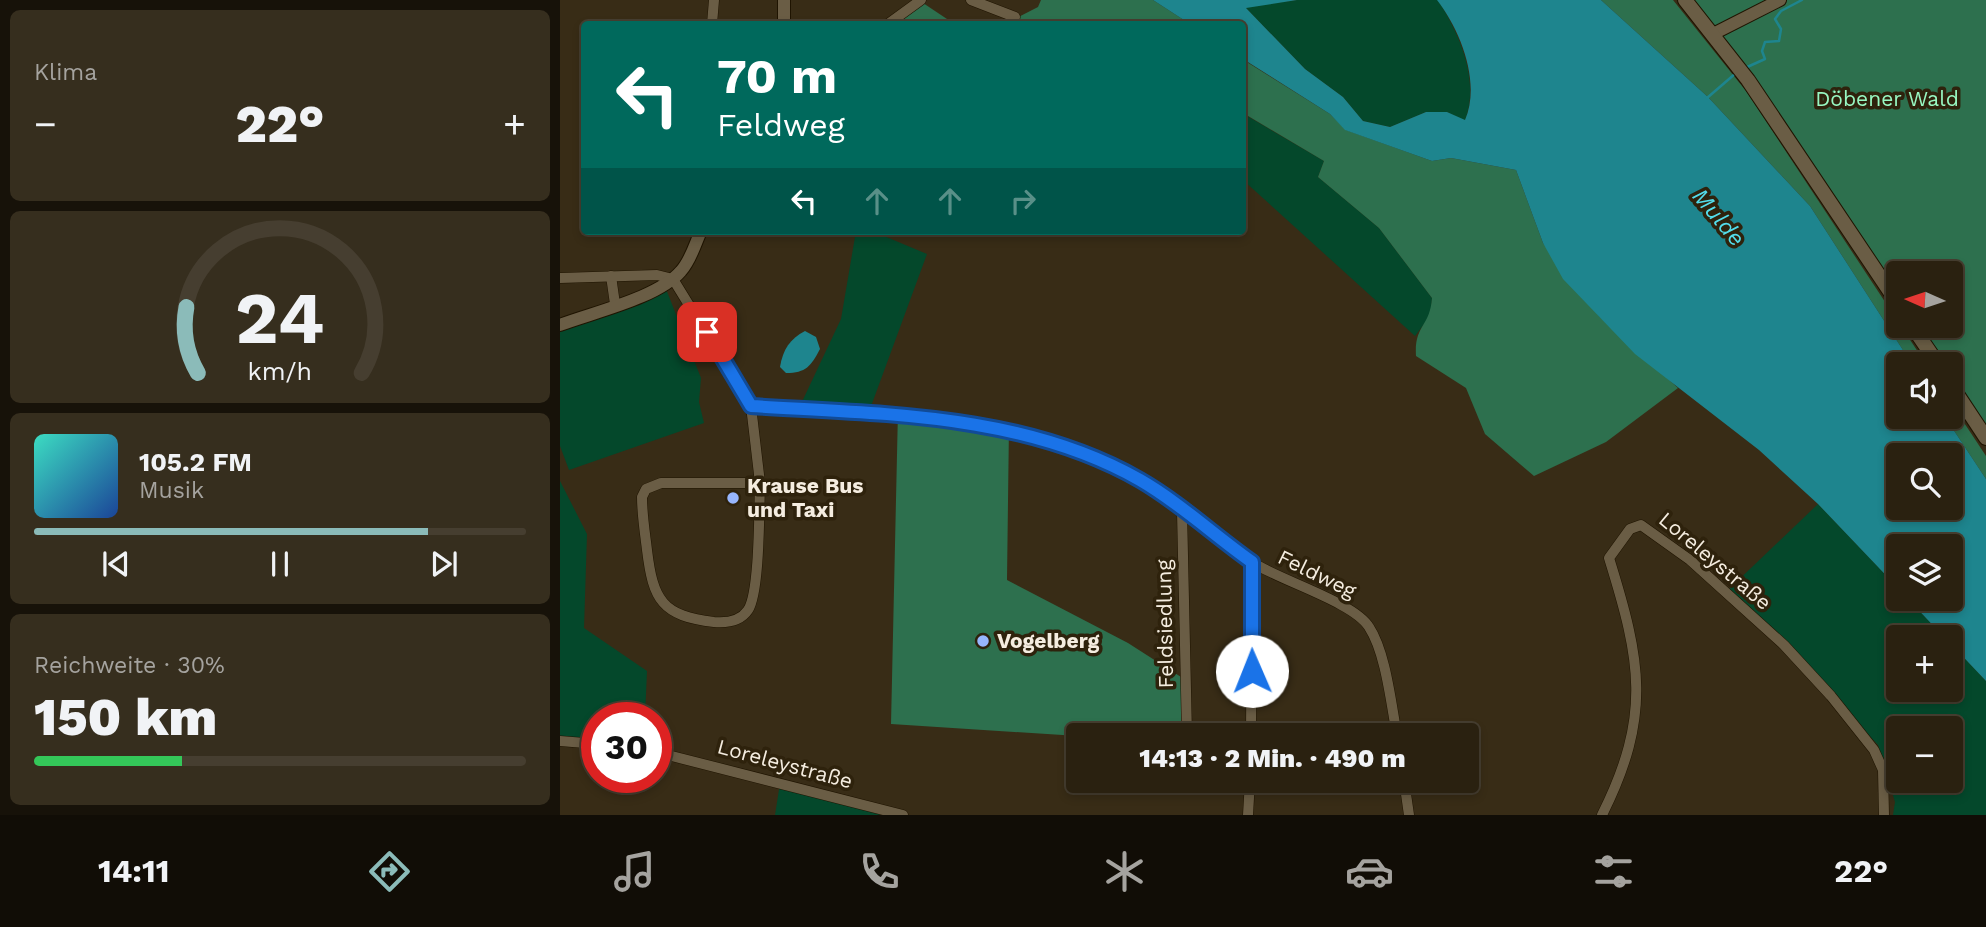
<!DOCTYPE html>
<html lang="de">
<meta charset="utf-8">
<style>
:root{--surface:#2a2110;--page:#362e1e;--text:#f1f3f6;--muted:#a5a39f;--line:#463e30;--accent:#8bbbb9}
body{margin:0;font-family:"Work Sans",sans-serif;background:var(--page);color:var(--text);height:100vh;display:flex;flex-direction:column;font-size:26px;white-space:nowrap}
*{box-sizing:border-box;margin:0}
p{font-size:23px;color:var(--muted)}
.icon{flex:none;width:38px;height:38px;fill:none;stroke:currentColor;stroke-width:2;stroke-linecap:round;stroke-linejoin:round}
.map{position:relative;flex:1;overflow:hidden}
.side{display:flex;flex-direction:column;gap:10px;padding:10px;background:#171209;width:560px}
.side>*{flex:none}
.top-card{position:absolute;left:21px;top:21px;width:665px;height:214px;border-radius:7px;box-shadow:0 4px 10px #0003,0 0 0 2px var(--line);background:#00695c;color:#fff;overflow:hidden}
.needle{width:46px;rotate:273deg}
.controls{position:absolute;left:1326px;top:261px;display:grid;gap:14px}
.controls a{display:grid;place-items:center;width:77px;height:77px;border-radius:7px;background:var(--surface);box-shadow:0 4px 10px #0003,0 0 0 2px var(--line);font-size:35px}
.speed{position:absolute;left:21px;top:702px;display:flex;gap:14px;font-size:35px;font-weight:700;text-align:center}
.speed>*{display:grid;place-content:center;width:91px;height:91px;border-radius:50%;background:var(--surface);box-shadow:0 4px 10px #0003,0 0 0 2px var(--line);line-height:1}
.speed .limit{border:10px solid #d22;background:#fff;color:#111}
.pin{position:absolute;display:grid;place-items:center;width:60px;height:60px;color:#fff;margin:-30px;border-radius:14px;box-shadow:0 4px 10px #0006}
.me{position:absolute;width:77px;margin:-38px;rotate:359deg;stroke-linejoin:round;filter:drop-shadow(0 0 5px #0008)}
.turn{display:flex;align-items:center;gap:24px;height:147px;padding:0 21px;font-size:32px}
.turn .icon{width:91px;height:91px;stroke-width:2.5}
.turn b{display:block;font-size:49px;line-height:60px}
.lanes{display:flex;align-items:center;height:66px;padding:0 21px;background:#0003;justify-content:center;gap:35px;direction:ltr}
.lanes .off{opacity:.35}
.big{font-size:52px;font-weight:800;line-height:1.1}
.side .card{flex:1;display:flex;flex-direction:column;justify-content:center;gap:10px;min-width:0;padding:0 24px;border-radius:10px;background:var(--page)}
.side .dial{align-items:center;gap:0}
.dial svg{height:182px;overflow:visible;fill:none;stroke:var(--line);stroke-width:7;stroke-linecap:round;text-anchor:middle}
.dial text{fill:var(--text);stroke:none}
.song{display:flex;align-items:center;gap:21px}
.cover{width:84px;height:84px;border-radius:10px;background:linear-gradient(135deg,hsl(170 70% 55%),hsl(220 70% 35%))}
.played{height:7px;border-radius:4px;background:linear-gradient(90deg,var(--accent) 80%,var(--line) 80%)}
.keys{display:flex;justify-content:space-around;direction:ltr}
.heat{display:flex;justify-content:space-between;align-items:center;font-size:38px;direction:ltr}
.charge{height:10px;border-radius:5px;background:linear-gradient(90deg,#34c759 30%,var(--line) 0)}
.trip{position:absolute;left:506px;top:723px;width:413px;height:70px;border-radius:7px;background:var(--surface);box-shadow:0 4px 10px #0003,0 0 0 2px var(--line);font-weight:800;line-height:70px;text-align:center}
.dock{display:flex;height:112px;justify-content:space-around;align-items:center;background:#110d06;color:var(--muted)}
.dock .icon{width:49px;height:49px}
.dock .current{color:var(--accent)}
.dock b{font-size:32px;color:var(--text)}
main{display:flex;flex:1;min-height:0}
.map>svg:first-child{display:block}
</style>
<main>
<section class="side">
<div class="card"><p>Klima</p>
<div class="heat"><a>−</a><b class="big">22°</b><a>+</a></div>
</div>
<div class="card dial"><svg viewBox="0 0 100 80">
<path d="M14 69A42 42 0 1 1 86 69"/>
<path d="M14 69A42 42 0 0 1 9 40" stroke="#8bbbb9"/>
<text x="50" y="56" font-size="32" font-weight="700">24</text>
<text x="50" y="72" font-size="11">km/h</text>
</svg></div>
<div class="card">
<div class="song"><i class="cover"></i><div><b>105.2 FM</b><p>Musik</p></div></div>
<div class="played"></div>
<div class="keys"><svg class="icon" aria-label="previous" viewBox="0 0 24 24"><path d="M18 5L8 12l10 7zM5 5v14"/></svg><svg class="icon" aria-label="pause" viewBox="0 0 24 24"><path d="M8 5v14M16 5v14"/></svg><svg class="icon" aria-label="next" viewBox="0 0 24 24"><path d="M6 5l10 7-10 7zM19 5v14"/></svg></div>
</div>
<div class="card"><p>Reichweite · 30%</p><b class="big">150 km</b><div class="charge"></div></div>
</section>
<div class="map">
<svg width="1426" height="815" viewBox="0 0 1426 815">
<rect width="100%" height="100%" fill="#382c16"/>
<!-- green -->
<g fill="#04482b" fill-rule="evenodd">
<path d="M737,0H878C900,35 920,80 905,121L887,112H866L830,127L803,121L783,97L745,69L685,7Z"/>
<polygon points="682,113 764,161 758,177 819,228 872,298 871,315 855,336 683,180"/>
<polygon points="296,231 312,231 367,254 310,409 240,406 281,319"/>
<polygon points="106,289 141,378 139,402 144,423 9,470 0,446 0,332"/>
<polygon points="0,481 27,534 24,628 87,671 85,717 37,718 37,744 0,741"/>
<path d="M1258,504L1339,589V598L1348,599L1384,637H1339V690H1391V644L1426,681V815H1333L1335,802L1318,745L1169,589ZM1339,728H1391V780H1339Z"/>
<polygon points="220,783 342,815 215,815"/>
</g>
<!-- forest -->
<g fill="#2d704e">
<polygon points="481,0 593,0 630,24 445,24 478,7"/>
<polygon points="1041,0 1113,0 1186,91 1366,364 1352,364 1250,206 1148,97"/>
<polygon points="1131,0 1426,0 1426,429 1391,375 1391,364 1384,364 1359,326 1391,326 1391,273 1339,273 1339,295"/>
<polygon points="363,3 387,19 424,24 333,24"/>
<path d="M682,59L770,114L786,130L872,161L891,158L956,170L983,243L1039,316L1118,388L1046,442L974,476L925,434L906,388L856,356C854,325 870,327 872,298L819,228L758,177L764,161L683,113Z"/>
<polygon points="1391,403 1426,456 1426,479 1385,417 1391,416"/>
<polygon points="338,410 449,425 447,580 568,643 621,677 622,735 518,736 331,724"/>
</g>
<!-- water -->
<g fill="#1e858e" fill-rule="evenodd">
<path d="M593,0H737L686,8L745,69L783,97L803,121L830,127L866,112H887L905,120C921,83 901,31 877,0H1041L1148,97L1250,206L1352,364H1339V416L1385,417L1426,479V681L1391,644V637H1384L1348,599L1391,598V546H1339V589L1258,504L1199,450L1075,354L1003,279L983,243L956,170L891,158L872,161L785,130L770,114L683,59L682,24H630ZM1339,455H1391V508H1339Z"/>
<path d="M245,331L256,337L260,349C251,366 246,373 226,373L220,367C223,349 230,339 245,331Z"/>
</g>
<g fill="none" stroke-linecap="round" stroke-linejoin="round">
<!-- stream -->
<g stroke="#1e858e" stroke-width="2.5">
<polyline points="1185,68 1205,59 1202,51 1205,42 1219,41 1221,29 1215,19 1221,11 1242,0"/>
<polyline points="1147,98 1176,73"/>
</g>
<!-- minor casing -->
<g stroke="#1f1401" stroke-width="11">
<g id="minor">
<polyline points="411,0 455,17"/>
<polyline points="152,24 154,0"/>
<polyline points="328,24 361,0"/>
<polyline points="51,276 55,304"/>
<path d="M0,278L97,275L113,279L191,406L200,483H101L86,489L82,497C82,515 85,533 87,550C93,600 102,616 154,622C166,623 180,622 188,610C200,592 199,508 200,483"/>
<path d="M191,406C323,415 458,416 578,479C618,500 652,535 690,561C718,580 794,602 809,627C826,653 831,704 837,735"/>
<polyline points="622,511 627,735"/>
<polyline points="691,735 692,562"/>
<polyline points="0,741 37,744"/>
<polyline points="96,752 343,815"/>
<polyline points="844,780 849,815"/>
<polyline points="688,815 690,780"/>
<path d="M1042,815C1092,715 1081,661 1049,558L1070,529L1081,525L1130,560L1224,645L1271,696L1314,750L1323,770L1324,815"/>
</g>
</g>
<!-- tertiary casing -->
<g stroke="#1f1401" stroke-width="14">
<g id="tertiary">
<polyline points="224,0 224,24"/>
<polyline points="1153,34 1220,0"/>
<path d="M0,325C34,312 98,298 121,271C131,260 135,244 141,231"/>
</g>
</g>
<!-- secondary casing -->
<g stroke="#1f1401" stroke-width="16">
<g id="secondary">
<polyline points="1125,0 1188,80 1339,305"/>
<polyline points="1352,326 1378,364"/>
<polyline points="1391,385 1426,438"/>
</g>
</g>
<!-- minor -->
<use href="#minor" stroke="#6a5d45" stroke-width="10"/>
<!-- tertiary -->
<use href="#tertiary" stroke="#6a5d45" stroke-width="12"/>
<!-- secondary -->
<use href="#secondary" stroke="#6a5d45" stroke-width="14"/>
</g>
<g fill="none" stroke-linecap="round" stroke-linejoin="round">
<!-- route casing -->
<g stroke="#114b97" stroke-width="18">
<path id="route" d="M147,332L191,406C321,414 463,413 580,480C620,503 655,536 692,562V671"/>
</g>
<!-- route -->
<use href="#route" stroke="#1a73e8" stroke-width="12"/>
</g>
<!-- markers -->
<g fill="#97b6fd" stroke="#2e220c" stroke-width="2.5">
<circle cx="173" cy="498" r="7"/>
<circle cx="423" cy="641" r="7"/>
</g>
<g text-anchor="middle" stroke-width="7" stroke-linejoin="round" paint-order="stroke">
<!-- park labels -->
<g font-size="21" fill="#98f8c2" stroke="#2e220c">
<text x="1327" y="106">Döbener Wald</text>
</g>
<!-- poi labels -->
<g font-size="21" font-weight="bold" fill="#f5ede0" stroke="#2e220c" text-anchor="start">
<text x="187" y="493">Krause Bus<tspan x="187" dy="24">und Taxi</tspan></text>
<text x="437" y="648">Vogelberg</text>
</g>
<!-- street labels -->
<g font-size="21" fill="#f5ede0" stroke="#2e220c">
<text transform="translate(1155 561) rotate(40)" y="7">Loreleystraße</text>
<text transform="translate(757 574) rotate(26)" y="7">Feldweg</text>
<text transform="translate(605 624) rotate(-91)" y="7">Feldsiedlung</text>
<text transform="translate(225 764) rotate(15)" y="7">Loreleystraße</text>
</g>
<!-- water labels -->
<g font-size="23" font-style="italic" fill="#53ddeb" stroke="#2e220c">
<text transform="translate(1159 217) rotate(50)" y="8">Mulde</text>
</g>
</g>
</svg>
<div class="controls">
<a><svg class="needle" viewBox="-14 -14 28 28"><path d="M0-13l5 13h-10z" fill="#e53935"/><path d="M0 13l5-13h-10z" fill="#a5a39f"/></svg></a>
<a><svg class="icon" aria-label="sound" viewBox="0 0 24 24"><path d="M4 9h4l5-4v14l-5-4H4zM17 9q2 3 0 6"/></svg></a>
<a><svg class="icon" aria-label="search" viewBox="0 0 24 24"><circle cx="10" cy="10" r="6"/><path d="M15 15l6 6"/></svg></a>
<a><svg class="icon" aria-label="layers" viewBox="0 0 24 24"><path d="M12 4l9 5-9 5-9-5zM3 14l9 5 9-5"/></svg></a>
<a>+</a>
<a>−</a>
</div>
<div class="speed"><div class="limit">30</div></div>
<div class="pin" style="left:147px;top:332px;background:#d93025"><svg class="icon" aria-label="arrive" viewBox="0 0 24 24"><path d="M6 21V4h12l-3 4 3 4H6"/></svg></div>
<svg class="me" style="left:692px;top:671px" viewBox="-20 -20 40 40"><circle r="19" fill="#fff"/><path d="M0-13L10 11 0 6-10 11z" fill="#1a73e8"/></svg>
<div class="trip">14:13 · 2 Min. · 490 m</div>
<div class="top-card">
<div class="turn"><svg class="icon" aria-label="left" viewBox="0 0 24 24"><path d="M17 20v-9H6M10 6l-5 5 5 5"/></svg><div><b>70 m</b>Feldweg</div></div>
<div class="lanes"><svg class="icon" aria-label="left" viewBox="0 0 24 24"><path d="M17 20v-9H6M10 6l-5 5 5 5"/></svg><svg class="icon off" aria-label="ahead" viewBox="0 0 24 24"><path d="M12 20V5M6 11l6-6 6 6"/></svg><svg class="icon off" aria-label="ahead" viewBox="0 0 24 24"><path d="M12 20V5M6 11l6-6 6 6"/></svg><svg class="icon off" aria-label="right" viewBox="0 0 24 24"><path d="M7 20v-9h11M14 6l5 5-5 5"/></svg></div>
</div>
</div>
</main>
<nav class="dock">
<b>14:11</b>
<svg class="icon current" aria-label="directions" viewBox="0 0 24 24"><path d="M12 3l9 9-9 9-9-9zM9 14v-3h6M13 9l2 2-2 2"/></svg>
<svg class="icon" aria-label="music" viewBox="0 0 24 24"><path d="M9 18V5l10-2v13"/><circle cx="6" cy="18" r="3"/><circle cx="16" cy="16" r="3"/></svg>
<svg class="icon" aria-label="phone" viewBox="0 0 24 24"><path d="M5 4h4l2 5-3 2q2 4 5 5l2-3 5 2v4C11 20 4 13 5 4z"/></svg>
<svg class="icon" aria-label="climate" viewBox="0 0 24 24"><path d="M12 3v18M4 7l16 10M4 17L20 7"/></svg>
<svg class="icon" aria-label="car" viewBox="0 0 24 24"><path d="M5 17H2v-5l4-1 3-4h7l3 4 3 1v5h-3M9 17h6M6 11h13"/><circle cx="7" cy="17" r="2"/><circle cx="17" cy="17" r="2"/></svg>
<svg class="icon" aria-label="filters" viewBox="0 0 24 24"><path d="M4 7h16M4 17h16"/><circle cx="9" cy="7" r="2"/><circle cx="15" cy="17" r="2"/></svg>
<b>22°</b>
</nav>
